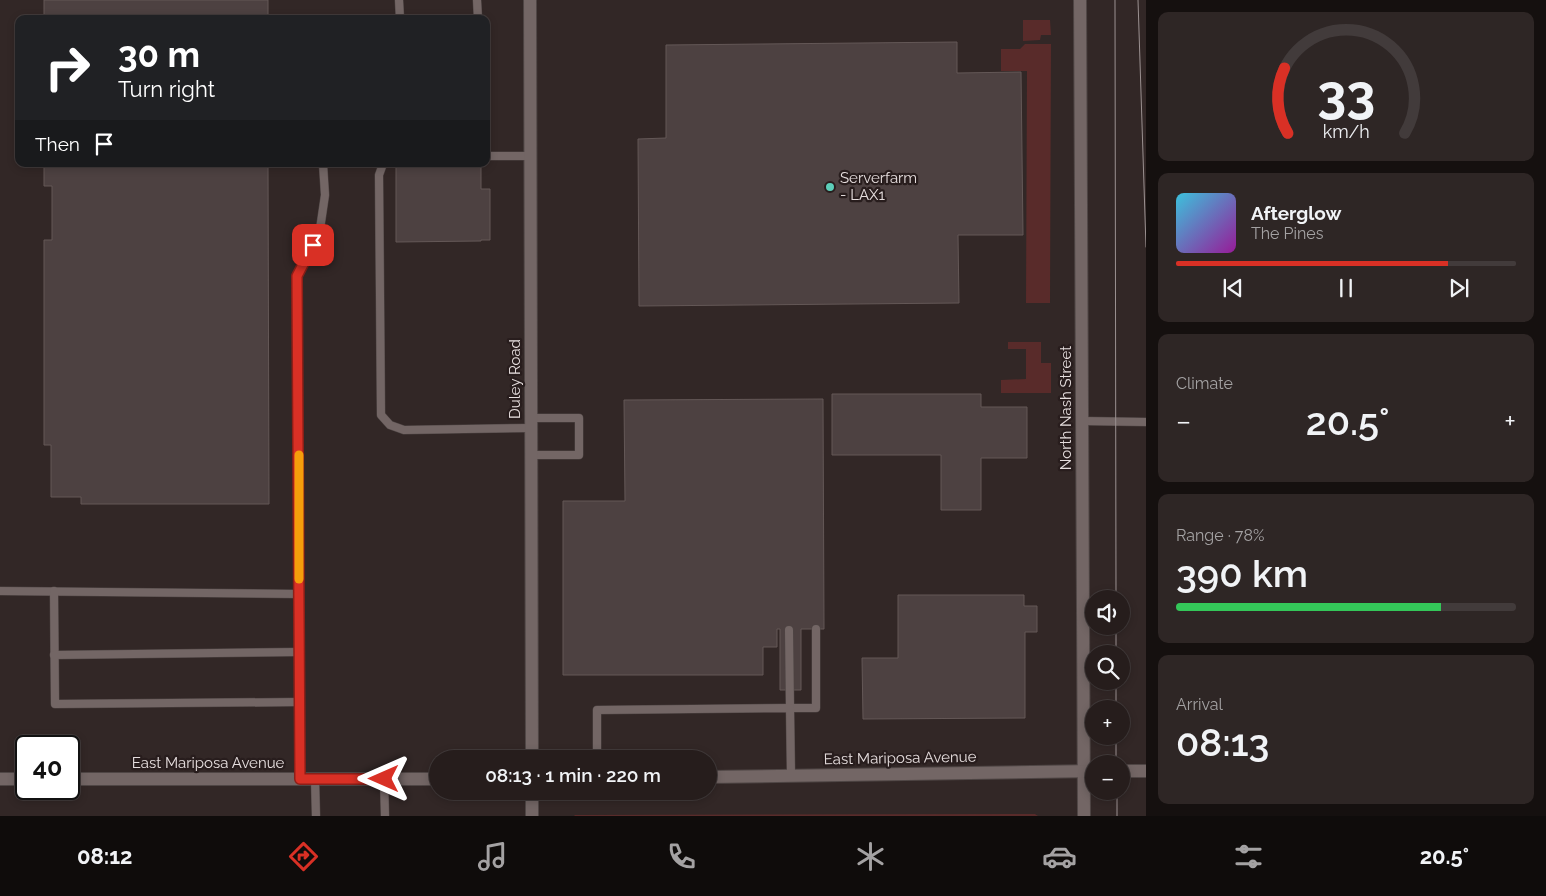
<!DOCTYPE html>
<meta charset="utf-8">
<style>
:root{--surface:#261d1c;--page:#2e2625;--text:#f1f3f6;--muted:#a4a2a3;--line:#423b3b;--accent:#d93025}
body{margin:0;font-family:Raleway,sans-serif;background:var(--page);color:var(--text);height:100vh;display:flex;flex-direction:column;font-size:19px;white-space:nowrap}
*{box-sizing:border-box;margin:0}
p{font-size:16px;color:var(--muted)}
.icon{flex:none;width:28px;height:28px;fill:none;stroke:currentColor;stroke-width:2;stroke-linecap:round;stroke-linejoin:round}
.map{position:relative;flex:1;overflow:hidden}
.side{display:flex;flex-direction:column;gap:12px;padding:12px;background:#15100f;width:400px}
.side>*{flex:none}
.guide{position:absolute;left:15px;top:15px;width:475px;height:152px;border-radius:10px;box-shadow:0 2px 8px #0003,0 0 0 1px var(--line);background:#202124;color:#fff;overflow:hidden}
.tools{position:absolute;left:1085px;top:590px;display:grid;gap:10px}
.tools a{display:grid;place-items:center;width:45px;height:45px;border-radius:50%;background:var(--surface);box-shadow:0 2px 8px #0003,0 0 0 1px var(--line);font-size:25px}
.speed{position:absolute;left:15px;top:735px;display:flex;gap:10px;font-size:25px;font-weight:700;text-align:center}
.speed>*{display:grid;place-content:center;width:65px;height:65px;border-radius:50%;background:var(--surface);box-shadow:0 2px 8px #0003,0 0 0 1px var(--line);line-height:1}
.speed .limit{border:2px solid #111;border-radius:8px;background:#fff;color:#111}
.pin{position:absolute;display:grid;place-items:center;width:42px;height:42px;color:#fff;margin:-21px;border-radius:10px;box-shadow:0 2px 8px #0006}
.me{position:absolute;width:55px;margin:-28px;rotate:270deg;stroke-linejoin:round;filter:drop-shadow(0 0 4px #0008)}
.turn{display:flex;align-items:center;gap:18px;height:105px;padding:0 20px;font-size:22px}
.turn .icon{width:65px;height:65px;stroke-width:2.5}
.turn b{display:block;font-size:35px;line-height:42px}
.then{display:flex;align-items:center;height:48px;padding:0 20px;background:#0003;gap:10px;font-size:19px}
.big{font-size:38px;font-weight:600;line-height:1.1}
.side .card{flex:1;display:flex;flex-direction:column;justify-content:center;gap:8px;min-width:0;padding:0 18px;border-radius:10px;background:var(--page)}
.side .dial{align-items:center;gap:0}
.dial svg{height:130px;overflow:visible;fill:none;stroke:var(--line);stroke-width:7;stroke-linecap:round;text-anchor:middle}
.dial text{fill:var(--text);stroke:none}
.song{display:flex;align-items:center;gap:15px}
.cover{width:60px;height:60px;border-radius:8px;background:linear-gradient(135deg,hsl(190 70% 55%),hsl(300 70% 35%))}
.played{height:5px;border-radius:2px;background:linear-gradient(90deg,var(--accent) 80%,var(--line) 80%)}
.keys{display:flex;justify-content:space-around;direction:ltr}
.heat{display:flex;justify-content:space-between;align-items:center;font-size:28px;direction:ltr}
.charge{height:8px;border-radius:4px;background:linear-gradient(90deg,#34c759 78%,var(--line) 0)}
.trip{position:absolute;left:429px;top:750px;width:288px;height:50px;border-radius:25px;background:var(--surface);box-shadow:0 2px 8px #0003,0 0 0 1px var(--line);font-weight:600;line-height:50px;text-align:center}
.tab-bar{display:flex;height:80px;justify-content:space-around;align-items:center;background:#0f0c0b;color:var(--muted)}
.tab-bar .icon{width:35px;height:35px}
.tab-bar .current{color:var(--accent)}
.tab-bar b{font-size:22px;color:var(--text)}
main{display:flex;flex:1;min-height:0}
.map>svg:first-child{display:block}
</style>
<main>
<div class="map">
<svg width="1146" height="816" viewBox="0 0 1146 816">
<rect width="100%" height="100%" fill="#322726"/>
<!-- green -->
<g fill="#592b2a">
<polygon points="1023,20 1050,20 1051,35 1041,35 1040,40 1023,41"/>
<polygon points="1025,44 1051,44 1050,303 1026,303 1027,71 1001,71 1001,49 1020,49"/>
<polygon points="1008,342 1041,342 1041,363 1051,363 1051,393 1001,393 1001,380 1026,379 1026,349 1008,349"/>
<polygon points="1035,814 1038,816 574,816 575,815"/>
</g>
<!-- building -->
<g fill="#4d4141" stroke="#645857">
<rect x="44" y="0" width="224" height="19"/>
<polygon points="957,42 957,73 1021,72 1023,235 958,235 959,303 639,306 638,139 666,138 666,45"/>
<polygon points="44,164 268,164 269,504 81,504 81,497 51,497 51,445 44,445 44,240 52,240 52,186 44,186"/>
<polygon points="396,164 481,164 481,189 490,189 490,240 481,240 481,241 396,242"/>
<polygon points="832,394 981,394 981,407 1027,407 1027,458 981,458 981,510 941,510 941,455 832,455"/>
<polygon points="823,399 824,629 801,629 801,690 780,690 780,629 777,629 777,647 763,647 763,675 563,675 563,501 625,501 624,400"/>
<polygon points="898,595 1024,595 1024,606 1037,606 1037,632 1025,632 1025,718 863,719 862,658 898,658"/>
</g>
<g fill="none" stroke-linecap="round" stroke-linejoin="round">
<!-- service casing -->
<g stroke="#4f4645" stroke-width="9">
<g id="service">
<polyline points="399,0 400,19"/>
<polyline points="477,0 478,19"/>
<polyline points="486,156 530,156"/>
<polyline points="383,164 379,175 381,415 390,425 404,430 531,428"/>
<polyline points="531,418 579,418 579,455 531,455"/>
<polyline points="1082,421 1146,422"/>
<polyline points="0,591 299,594"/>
<polyline points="54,591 55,704 300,702"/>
<polyline points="789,630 790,708 816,708 816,629"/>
<polyline points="54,655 299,652"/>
<polyline points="597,759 597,710 790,708 791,775"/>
<polyline points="300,779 297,276 320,229 325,195 323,164"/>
<polyline points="315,779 316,816"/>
<polyline points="384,779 385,816"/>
</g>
</g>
<!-- minor casing -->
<g stroke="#4f4645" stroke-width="14">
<g id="minor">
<polyline points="530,0 532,759"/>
<polyline points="532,791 532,816"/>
</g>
</g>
<!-- tertiary casing -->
<g stroke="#4f4645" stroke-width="14">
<g id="tertiary">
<polyline points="1080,0 1084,816"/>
<polyline points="1121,771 1146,771"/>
<polyline points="708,777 1094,771"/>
<polyline points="0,779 26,779"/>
<polyline points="69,779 438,779"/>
</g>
</g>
<!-- service -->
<use href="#service" stroke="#736665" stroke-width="8"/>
<!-- minor -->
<use href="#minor" stroke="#736665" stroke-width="12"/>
<!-- tertiary -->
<use href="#tertiary" stroke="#736665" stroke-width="12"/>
<!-- tram -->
<g stroke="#9b9191" stroke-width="1">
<polyline points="1115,0 1116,599"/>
<polyline points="1138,0 1146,247"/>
<polyline points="1116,626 1116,654"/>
<polyline points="1116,681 1116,709"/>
<polyline points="1116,736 1116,764"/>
<polyline points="1117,791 1117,816"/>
</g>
</g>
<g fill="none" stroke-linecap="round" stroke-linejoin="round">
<!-- route casing -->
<g stroke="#8d1f18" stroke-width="12">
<polyline id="route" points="313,245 297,276 300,779 384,779"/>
</g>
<!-- route -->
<use href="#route" stroke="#d93025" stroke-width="9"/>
<!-- slow -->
<polyline stroke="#f59e0b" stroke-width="9" points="299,455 299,579"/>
</g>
<!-- markers -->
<circle fill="#5dceb9" stroke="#281d1d" stroke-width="2" cx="830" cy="187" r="5"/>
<g text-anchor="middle" stroke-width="4.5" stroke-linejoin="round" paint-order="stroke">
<!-- poi labels -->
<g font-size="15" fill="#e6dede" stroke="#281d1d" text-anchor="start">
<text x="840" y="183">Serverfarm<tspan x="840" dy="17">- LAX1</tspan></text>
</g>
<!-- street labels -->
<g font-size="15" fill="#e6dede" stroke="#281d1d">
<text transform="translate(515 379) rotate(-90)" y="5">Duley Road</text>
<text transform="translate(1066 408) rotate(-90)" y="5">North Nash Street</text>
<text transform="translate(900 758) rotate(-1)" y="5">East Mariposa Avenue</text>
<text x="208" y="768">East Mariposa Avenue</text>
</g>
</g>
</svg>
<div class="tools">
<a><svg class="icon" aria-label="sound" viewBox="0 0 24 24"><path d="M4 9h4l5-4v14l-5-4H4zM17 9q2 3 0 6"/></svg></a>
<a><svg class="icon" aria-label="search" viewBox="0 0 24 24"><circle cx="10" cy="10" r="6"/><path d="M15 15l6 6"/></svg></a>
<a>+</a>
<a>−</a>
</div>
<div class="speed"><div class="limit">40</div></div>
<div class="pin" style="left:313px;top:245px;background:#d93025"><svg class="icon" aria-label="arrive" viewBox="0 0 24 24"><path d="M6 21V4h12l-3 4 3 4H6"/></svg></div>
<svg class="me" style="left:384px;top:779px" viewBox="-20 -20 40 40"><path d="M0-17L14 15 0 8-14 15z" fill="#d93025" stroke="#fff" stroke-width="4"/></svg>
<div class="trip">08:13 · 1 min · 220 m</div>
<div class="guide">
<div class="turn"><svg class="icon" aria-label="right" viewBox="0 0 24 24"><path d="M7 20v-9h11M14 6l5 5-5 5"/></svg><div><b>30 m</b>Turn right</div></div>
<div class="then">Then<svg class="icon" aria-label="arrive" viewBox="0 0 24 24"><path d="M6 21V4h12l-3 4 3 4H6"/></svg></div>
</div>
</div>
<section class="side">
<div class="card dial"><svg viewBox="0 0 100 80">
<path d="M14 69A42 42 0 1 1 86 69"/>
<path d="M14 69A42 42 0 0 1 12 29" stroke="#d93025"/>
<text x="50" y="56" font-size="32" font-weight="700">33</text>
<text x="50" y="72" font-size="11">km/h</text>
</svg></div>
<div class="card">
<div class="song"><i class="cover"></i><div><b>Afterglow</b><p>The Pines</p></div></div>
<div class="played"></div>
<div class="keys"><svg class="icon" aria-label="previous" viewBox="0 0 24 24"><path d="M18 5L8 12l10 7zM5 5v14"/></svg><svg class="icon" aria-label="pause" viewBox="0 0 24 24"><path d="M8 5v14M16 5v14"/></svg><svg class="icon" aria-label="next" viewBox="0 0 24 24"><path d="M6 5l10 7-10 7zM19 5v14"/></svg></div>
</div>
<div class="card"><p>Climate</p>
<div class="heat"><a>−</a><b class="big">20.5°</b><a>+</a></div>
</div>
<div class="card"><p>Range · 78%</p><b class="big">390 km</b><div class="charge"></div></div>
<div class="card"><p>Arrival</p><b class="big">08:13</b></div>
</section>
</main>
<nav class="tab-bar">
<b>08:12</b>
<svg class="icon current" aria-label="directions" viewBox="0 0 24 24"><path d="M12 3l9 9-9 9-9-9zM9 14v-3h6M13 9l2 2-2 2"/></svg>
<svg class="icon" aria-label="music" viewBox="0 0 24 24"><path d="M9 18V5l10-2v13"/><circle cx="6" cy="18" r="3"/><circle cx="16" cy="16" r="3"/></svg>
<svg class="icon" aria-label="phone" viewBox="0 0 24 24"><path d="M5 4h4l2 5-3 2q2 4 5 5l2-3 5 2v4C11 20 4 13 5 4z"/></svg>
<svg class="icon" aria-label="climate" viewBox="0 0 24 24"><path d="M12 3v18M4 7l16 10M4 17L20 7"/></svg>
<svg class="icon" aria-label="car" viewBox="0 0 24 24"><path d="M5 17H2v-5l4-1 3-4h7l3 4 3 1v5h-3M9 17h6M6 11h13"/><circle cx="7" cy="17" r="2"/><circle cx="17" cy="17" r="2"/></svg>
<svg class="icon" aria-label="filters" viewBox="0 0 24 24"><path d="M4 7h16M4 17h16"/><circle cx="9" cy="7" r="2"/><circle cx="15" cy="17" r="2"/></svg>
<b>20.5°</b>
</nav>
